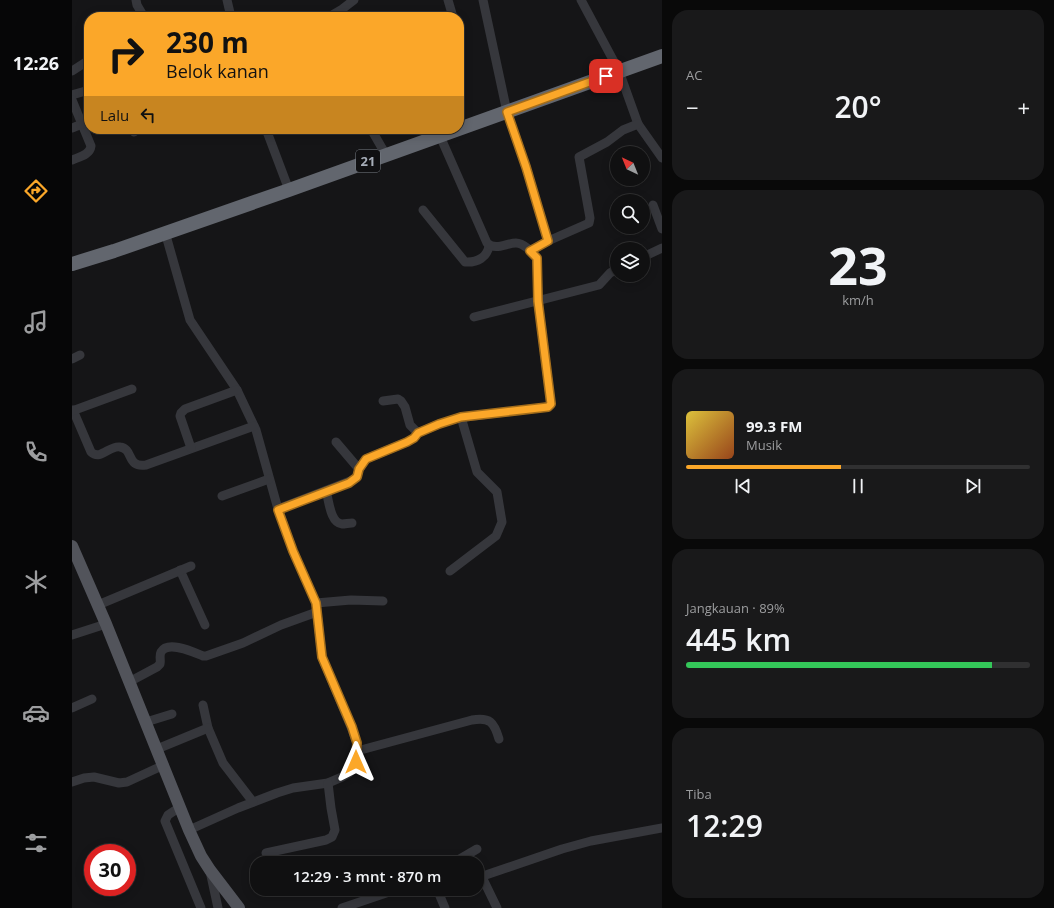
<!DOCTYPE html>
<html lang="id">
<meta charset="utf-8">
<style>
:root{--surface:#101011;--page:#19191a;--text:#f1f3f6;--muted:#9c9d9f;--line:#303031;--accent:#fba729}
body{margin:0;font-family:"Open Sans",sans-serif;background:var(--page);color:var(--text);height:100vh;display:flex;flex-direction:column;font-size:15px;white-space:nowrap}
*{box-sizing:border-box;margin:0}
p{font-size:13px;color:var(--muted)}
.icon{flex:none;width:22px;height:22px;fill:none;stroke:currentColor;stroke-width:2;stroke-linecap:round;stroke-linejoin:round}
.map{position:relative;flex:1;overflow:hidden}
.drawer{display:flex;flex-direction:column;gap:10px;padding:10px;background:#090909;width:392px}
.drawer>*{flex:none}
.banner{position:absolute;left:12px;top:12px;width:380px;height:122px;border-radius:16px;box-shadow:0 2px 10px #0003,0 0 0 1px var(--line);background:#fba729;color:#111;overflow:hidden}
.needle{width:26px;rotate:317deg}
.controls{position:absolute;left:538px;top:146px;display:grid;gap:8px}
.controls a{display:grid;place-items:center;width:40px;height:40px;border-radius:50%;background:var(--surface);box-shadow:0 2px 10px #0003,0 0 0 1px var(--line);font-size:20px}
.speed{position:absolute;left:12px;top:844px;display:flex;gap:8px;font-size:20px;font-weight:700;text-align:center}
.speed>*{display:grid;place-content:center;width:52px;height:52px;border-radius:50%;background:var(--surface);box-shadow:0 2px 10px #0003,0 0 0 1px var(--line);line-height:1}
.speed .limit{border:6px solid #d22;background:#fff;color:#111}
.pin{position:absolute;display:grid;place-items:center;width:34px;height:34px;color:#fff;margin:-17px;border-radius:8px;box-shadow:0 2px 6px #0006}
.me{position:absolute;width:44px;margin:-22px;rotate:0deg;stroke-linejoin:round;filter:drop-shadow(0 0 3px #0008)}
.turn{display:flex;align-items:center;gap:14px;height:84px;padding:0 16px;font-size:18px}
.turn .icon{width:52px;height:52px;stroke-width:2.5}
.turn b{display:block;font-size:28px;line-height:34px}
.then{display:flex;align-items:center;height:38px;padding:0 16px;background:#0003;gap:8px;font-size:15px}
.big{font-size:30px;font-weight:600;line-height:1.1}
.drawer .card{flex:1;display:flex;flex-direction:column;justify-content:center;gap:6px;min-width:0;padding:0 14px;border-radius:16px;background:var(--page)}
.drawer .dial{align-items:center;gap:0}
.dial b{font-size:52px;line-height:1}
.song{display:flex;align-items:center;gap:12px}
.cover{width:48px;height:48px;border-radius:6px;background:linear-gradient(135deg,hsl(50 70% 55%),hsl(20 70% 35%))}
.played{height:4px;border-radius:2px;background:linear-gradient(90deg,var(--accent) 45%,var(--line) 45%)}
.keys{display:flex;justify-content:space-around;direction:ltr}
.heat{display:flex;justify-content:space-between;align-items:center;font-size:22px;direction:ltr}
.charge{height:6px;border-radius:3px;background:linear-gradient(90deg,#34c759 89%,var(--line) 0)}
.trip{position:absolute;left:178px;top:856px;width:234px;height:40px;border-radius:16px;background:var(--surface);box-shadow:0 2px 10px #0003,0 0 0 1px var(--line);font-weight:600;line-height:40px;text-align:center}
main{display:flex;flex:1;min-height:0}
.tab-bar{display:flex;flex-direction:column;width:72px;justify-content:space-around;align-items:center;background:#060607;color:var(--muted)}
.tab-bar .icon{width:28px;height:28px}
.tab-bar .on{color:var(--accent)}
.tab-bar b{font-size:18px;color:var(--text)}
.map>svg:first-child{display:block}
</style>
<main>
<nav class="tab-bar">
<b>12:26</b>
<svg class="icon on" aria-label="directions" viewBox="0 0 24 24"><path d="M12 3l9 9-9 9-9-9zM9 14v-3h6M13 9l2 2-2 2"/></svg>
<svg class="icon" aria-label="music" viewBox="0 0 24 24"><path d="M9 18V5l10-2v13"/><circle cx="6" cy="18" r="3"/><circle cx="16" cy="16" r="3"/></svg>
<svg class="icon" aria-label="phone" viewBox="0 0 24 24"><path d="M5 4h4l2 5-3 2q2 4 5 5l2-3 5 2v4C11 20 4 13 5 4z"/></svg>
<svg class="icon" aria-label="climate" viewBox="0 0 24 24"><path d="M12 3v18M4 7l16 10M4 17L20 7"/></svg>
<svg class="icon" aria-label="car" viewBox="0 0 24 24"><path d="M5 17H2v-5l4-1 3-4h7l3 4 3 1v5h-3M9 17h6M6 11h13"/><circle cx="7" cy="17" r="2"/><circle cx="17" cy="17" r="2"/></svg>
<svg class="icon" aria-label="filters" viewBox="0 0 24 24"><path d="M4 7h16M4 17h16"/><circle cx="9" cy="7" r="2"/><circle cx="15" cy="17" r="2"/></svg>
</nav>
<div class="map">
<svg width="590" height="908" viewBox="0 0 590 908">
<rect width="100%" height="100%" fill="#151517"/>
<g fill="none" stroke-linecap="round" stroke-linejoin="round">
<!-- minor -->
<g stroke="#36373c" stroke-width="9">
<polyline points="64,0 65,5 72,17"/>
<polyline points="155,0 159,17"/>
<polyline points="376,0 381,17"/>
<polyline points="411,0 435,112 454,167 476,241"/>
<polyline points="509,0 547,71 566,124 590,158"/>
<polyline points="257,17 269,10 282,0"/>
<polyline points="387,35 388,39"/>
<polyline points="0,71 17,60"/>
<polyline points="0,95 17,90"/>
<path d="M0,100L19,146C18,155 7,157 0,160"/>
<polyline points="0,128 10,124"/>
<polyline points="60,129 62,132"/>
<polyline points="194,129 217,190"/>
<polyline points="299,129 314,155"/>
<polyline points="581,205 590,229"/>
<path d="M351,210L393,262C405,263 416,257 417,245"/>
<polyline points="93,232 118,320 165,390 184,430 206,509 221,551 244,603 250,657 279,727 285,743 285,751 284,762 282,767 277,773 270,777 256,783 221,788 205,793 166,808 117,830"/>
<polyline points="458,251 476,241 517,223 518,218 507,157 535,142 551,130 566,124"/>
<polyline points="571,257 590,248"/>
<polyline points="402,317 527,285 538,273 545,269"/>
<polyline points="0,359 8,355"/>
<polyline points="311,401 326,399 329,401 333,407 338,425 346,433"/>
<path d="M1,410L19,452C29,461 37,445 48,447C62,449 54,468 74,465L182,426"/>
<polyline points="0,411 60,389"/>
<polyline points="264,442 287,469"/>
<polyline points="119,448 108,416 109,413 113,409 165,390"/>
<path d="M254,491C257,500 258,523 270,524C273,524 277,523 280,523"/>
<polyline points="150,496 197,479"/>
<path d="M206,509L281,480L285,477L287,469L294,459L335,442L342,438L346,433L367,424L386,418L475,407L479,404L466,301L465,258C461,252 451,243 444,243C434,243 424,251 415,243L368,136"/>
<polyline points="108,570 133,625"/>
<polyline points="378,571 424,536 430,522 425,492 405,472 389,417"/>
<polyline points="244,603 279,600 311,601"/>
<polyline points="26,605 119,566"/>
<polyline points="0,635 34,624"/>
<path d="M57,682L85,667L88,664C89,660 87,656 89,652C96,640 121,652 131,656H134L171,643L209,625L245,612"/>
<polyline points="131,705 136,728 151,763 181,802"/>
<polyline points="0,708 20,699"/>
<polyline points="74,722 100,714"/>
<polyline points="85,749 136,728"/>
<path d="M285,751L400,720C418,717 422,722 427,739"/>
<polyline points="0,782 12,778 22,777 47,783 55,782 92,765"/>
<polyline points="108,807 96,815 93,821 129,908"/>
<polyline points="194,853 254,840 260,837 263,830 259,808 256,783"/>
<polyline points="381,863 405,849"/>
<polyline points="138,871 146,908"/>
<polyline points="410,877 425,908"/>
<polyline points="405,878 490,849 519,841 590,828"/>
<polyline points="365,889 373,908"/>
<polyline points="270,908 326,889"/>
</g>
<!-- major -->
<polyline stroke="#52545b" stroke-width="12" points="0,546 34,624 117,830 129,856 138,870 167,908"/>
<!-- highway -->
<polyline stroke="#62666e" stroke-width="14" points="0,264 42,251 217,190 590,56"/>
</g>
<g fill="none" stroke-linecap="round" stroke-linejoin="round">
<!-- route casing -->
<g stroke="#a36d1b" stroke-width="10">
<polyline id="route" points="284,762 285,743 280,727 250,657 244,603 221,551 206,510 277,483 285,477 287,469 294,459 335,442 342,438 346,433 367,424 389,417 476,407 479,404 466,301 465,258 458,251 476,241 454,167 435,112 534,76"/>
</g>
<!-- route -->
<use href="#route" stroke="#fba729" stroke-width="7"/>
</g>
<g text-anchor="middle" stroke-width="3" stroke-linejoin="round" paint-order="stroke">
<!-- shield labels -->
<rect fill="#101012" stroke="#797e86" stroke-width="1" x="284" y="150" width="24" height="22" rx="3"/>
<g font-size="13" font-weight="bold" fill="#a6adb8">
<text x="296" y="166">21</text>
</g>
</g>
</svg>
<div class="controls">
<a><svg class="needle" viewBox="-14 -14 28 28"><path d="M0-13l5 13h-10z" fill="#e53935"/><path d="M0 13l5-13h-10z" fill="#9c9d9f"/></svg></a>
<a><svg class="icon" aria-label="search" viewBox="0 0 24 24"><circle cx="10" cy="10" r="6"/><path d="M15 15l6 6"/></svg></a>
<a><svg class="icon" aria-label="layers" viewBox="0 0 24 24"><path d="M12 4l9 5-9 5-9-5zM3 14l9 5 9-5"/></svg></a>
</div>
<div class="speed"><div class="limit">30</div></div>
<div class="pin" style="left:534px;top:76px;background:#d93025"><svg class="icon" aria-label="arrive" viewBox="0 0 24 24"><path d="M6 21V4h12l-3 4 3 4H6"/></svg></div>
<svg class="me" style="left:284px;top:762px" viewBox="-20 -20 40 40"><path d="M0-17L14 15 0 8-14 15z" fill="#fba729" stroke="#fff" stroke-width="4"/></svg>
<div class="trip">12:29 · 3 mnt · 870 m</div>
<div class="banner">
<div class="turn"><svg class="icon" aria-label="right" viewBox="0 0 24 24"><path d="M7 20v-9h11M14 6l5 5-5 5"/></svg><div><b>230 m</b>Belok kanan</div></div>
<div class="then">Lalu<svg class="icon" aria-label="left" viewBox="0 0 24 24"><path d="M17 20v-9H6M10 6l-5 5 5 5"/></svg></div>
</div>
</div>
<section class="drawer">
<div class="card"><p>AC</p>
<div class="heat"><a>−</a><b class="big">20°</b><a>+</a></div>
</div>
<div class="card dial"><b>23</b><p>km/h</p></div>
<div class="card">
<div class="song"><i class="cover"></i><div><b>99.3 FM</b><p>Musik</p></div></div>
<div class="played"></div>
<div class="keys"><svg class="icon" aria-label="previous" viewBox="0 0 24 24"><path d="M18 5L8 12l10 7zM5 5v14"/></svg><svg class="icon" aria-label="pause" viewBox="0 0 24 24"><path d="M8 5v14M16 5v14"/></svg><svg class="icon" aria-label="next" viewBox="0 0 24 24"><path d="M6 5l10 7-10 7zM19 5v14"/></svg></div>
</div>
<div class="card"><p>Jangkauan · 89%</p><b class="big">445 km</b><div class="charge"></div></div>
<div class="card"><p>Tiba</p><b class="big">12:29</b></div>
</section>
</main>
